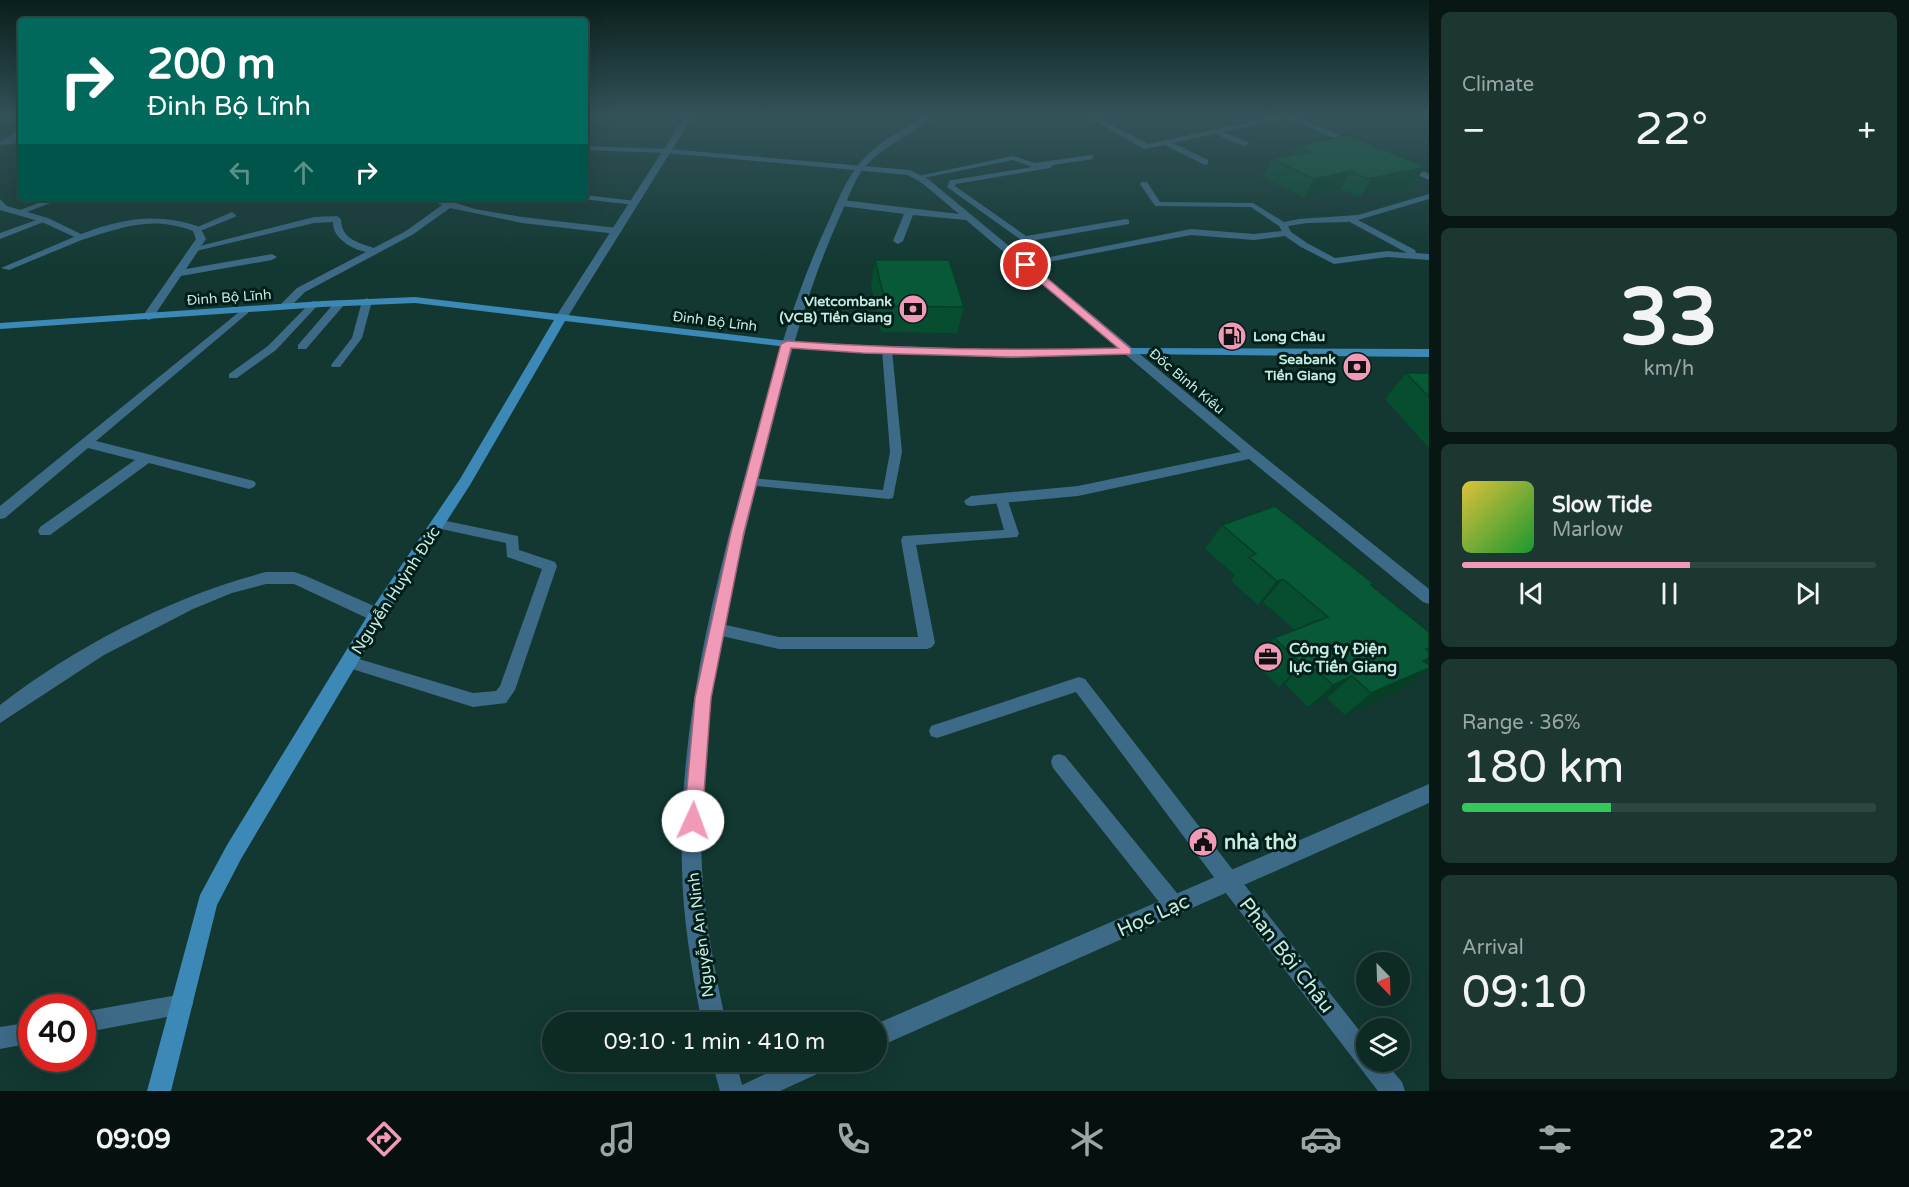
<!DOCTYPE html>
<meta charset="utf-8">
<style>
:root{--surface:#0e2a25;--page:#1c3632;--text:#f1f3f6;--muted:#9ba7a7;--line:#2e4642;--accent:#f09ab7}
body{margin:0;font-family:"Varela Round",sans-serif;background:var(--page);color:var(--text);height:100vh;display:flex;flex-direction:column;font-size:22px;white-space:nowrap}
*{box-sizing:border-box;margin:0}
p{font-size:20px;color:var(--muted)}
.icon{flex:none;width:33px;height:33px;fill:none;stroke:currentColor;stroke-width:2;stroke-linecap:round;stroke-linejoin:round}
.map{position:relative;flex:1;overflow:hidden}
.details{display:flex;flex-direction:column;gap:12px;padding:12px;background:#081714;width:480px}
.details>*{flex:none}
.guide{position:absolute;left:18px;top:18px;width:570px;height:183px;border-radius:6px;box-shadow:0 6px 24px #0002,0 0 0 2px var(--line);background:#00695c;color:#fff;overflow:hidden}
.needle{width:39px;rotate:157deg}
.controls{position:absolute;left:1356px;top:952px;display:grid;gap:12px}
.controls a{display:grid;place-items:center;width:54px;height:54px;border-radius:50%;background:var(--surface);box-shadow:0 6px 24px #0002,0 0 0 2px var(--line);font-size:30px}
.speed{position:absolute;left:18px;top:994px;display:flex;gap:12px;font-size:30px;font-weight:700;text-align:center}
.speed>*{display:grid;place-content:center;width:78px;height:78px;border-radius:50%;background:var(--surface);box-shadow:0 6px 24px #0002,0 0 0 2px var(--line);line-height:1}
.speed .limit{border:9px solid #d22;background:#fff;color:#111}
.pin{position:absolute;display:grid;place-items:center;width:51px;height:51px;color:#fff;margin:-26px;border:3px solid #fff;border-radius:50%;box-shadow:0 2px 6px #0007}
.me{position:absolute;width:66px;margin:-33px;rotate:2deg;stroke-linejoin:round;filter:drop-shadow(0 0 4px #0008)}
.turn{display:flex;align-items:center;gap:21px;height:126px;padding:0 30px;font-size:27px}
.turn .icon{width:78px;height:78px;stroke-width:2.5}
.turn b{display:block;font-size:42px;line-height:51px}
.lanes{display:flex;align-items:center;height:57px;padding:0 30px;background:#0003;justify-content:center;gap:30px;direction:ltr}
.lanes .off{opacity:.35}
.big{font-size:45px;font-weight:600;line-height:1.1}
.details .card{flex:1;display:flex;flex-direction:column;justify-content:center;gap:9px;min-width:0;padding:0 21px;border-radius:9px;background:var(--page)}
.details .dial{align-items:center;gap:0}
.dial b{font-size:78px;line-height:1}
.song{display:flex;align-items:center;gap:18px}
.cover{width:72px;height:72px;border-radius:9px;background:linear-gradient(135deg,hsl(50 70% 55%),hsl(130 70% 35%))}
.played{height:6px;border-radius:3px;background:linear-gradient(90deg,var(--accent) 55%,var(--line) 55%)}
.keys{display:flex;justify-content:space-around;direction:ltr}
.heat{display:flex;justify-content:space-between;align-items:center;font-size:33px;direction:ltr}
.charge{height:9px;border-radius:4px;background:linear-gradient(90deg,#34c759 36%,var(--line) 0)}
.trip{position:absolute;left:542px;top:1012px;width:345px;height:60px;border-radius:30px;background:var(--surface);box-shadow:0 6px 24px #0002,0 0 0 2px var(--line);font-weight:600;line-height:60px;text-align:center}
.dock{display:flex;height:96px;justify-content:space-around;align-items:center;background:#06110f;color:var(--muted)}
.dock .icon{width:42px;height:42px}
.dock .current{color:var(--accent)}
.dock b{font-size:27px;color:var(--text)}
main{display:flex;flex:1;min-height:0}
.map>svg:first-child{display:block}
</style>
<main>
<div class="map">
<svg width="1429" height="1091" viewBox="0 0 1429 1091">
<rect width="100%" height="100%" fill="#123831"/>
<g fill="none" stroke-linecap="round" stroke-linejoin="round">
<!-- service -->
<g fill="#3d6a87" fill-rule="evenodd">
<polygon points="21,128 21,134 10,144 4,144 4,140"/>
<polygon points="1090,155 1093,155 1093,159 1053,165 1050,168 956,184 955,186 1026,236 1126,219 1129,220 1129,224 1024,242 947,187 950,180 953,180 1032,167 1013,160 918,179 914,177 1013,156 1035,163"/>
<path d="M1141,182H1147L1160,202L1253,203L1284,222L1299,219L1358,215L1429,194V199L1358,220L1415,250L1416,253L1429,254V260L1387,257L1334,264L1301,247L1285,236L1254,240L1191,235L1022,267L1020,265L1025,262L1191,229L1254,234L1282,231L1279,226L1251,207L1155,206L1140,184ZM1348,222V221L1407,253L1387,251L1335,258L1307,243L1291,232L1288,226L1307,223Z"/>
<polygon points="585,195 635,201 639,203 635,205 582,199 585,198"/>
<polygon points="51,198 63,198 22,214 15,212"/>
<polygon points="232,212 236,215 235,217 200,231 193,229"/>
<path d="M337,216L341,219C341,240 360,243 377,249V253C360,254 332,241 333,222L314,223L196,251L192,248L314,217Z"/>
<polygon points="42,218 49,220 0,239 0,233"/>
<polygon points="81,234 85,237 84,239 9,270 1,268"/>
<polygon points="367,298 372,301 362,338 340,367 332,367 331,365 352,338 362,301"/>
<polygon points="314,301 319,304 317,306 276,350 237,378 229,378 229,374 268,346 311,302"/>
<polygon points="887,347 892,350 902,452 893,498 889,499 747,485 745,482 751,478 883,490 890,452 882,350"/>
<polygon points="1001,494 1007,498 1019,534 1017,537 916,545 935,643 932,647 927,649 779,649 717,635 712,633 710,629 712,625 717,623 779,637 918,637 901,540 903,536 1004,530 995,498"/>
<polygon points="437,519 518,536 519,550 555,562 557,566 515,690 506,703 473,707 349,668 344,667 341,662 344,657 349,656 473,693 496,691 500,686 542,569 507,557 506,543 432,527 430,524"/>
<polygon points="1079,677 1085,679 1236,874 1238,881 1236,888 1229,890 1222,888 1076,692 937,738 931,736 929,731 931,726 937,724"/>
<polygon points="1059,754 1065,756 1181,898 1184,905 1181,912 1174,915 1167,912 1053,768 1051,762 1053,756"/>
<polygon points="183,994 190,997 193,1004 190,1011 183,1014 82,1033 82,1012"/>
<polygon points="32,1022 32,1043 0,1049 0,1027"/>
</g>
<!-- minor -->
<g fill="#3d6a87" fill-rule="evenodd">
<polygon points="1086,116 1095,116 1148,144 1276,116 1295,116 1359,144 1352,146 1287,118 1223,132 1248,142 1249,144 1245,146 1214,134 1173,143 1208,160 1208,164 1205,165 1165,145 1144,149"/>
<polygon points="21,139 21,143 0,145 0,141"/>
<polygon points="585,146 668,149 910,170 928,179 1257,451 1429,589 1429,604 1423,602 1249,459 1078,496 971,506 966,505 964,501 971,496 1078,486 1241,452 966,220 913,215 903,241 898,244 893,241 904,214 842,206 837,203 842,200 959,214 922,183 908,175 668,153 585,150"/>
<polygon points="1401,164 1407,164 1429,174 1429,180 1401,168"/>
<polygon points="427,198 440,198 475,209 522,217 617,228 622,231 617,234 522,223 450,208 412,235 305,292 288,309 280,309 280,305 297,288 406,231 442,205"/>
<path d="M0,199L7,206L48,218L81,234C122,218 159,212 200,227L206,239L186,269L272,254L277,257L272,260L181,276L152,319L148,320L142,317L196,239L193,231C150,215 122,228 81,240L42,222L0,210Z"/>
<polygon points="340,300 345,303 344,305 306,349 298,349 298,345 336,301"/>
<polygon points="244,308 248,309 248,313 96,441 254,481 256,484 254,487 249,489 149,463 50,535 40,535 38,531 40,527 135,460 88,448 5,518 0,519 0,506"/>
<path d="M266,572H294L306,576L383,610L385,615L383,620L377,622L371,620L294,584H266L232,593L193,609L104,655L0,723V705C78,645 171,597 266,572Z"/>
<polygon points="1229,871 1236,874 1366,1039 1366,1062 1385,1062 1402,1082 1405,1091 1378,1091 1222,888 1219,881 1222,874"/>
</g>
<!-- tertiary -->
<g fill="#3d6a87" fill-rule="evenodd">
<polygon points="685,116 693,116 567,318 565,320 557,320 555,318"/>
<path d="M925,116H934C911,136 880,146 861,172C852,185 847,202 840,216C812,278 793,344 776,410C739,557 694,716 702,869C705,922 715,972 726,1023H702C692,972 683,921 682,869C677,708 725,548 767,395C784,334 804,273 831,216C838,200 845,182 856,168C874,144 900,131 925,116Z"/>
<polygon points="1429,784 1429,803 876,1048 876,1024"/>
<polygon points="712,1062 736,1062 742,1085 790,1062 830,1062 826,1070 780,1091 720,1091"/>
</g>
<!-- secondary -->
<polygon fill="#3c89b7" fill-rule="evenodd" points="415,297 804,343 1012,350 1128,348 1429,349 1429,357 1128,354 1012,358 804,349 565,321 470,485 383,620 241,859 217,905 171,1091 147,1091 200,895 227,845 371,610 460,479 554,320 415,303 322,307 0,329 0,323 322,301"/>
</g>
<!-- wall -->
<g fill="#074d2f">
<polygon points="1296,146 1425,167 1413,185 1361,196 1354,195 1340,189 1304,197 1263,177 1272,159 1291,156"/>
<polygon points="875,260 964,307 957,333 881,332 871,285"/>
<polygon points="1406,373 1429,373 1429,448 1385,399"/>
<polygon points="1222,525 1372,586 1429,632 1429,660 1403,689 1345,715 1327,698 1308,707 1285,684 1279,687 1253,661 1274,638 1295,630 1263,602 1258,605 1231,581 1235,575 1205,549"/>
</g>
<!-- shaded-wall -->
<g fill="#063e26">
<polygon points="1425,167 1413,185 1361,196 1372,178"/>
<polygon points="1351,171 1340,189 1304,197 1314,179"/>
<polygon points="1283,579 1263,602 1258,605 1277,581"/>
<polygon points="1429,658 1429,660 1409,677 1429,668 1403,689 1345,715 1371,693 1423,661"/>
<polygon points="1307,662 1285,684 1279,687 1302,664"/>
<polygon points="1352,676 1327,698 1308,707 1333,685"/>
</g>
<!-- building -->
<g fill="#085937" stroke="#063e26" stroke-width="1.5">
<polygon points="1349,135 1425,167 1372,178 1365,178 1351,171 1314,179 1272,159 1309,152 1296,146"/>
<polygon points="875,260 949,260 964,307 886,306"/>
<polygon points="1406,373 1429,373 1429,397"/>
<polygon points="1275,506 1374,584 1371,585 1429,632 1429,648 1426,649 1429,652 1429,658 1423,661 1429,665 1429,668 1371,693 1352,676 1333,685 1307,662 1302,664 1274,638 1328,617 1283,579 1277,581 1249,557 1256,554 1222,525"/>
</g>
<!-- sky -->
<linearGradient id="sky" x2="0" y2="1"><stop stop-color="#0a1f1b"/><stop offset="0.43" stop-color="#33535a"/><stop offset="1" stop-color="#33535a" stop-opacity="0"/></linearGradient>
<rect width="1429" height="268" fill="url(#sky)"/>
<!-- route -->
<path fill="#f09ab7" stroke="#9c6477" stroke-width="1.5" d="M1022,263H1029L1131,349V354L1012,357L863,353L791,348L744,532L711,698L702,821L700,827L693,830L687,827L684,821L695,698L731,532L781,344L787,341C897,349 1007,351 1118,348L1022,267Z"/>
<!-- icons -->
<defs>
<g id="bank-disc" transform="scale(1.5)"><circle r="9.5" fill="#f09ab7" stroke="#011e19"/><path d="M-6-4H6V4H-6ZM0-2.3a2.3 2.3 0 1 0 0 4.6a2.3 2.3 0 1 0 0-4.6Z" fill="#111"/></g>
<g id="fuel-disc" transform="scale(1.5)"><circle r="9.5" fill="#f09ab7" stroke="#011e19"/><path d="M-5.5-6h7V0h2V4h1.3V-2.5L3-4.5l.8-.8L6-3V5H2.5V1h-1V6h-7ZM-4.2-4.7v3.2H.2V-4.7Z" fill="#111"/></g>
<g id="office-disc" transform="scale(1.5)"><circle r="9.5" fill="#f09ab7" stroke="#011e19"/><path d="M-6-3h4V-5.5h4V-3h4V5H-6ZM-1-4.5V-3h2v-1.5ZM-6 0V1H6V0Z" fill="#111"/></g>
<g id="civic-disc" transform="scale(1.5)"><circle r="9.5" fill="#f09ab7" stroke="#011e19"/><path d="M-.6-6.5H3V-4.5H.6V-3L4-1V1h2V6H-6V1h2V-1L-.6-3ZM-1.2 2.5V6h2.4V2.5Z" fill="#111"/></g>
</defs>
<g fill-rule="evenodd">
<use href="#bank-disc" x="913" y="309"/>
<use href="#fuel-disc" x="1232" y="336"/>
<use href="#bank-disc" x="1357" y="367"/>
<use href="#office-disc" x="1268" y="657"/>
<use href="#civic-disc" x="1203" y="842"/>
</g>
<g text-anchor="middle" stroke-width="6" stroke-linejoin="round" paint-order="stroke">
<!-- far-street labels -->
<g font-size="14" fill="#c7eae1" stroke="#011e19">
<text transform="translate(229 297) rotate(-4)" y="5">Đinh Bộ Lĩnh</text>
<text transform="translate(715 321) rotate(7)" y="5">Đinh Bộ Lĩnh</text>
<text transform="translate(1187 381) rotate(40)" y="5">Đốc Binh Kiều</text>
</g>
<!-- far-poi labels -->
<g font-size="14" font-weight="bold" fill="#c7eae1" stroke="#011e19" text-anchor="end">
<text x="892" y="306">Vietcombank<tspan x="892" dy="16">(VCB) Tiền Giang</tspan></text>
<text x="1253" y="341" text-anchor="start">Long Châu</text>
<text x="1336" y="364">Seabank<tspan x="1336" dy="16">Tiền Giang</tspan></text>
</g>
<!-- street labels -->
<g font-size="16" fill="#c7eae1" stroke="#011e19">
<text transform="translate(395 590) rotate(-57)" y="6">Nguyễn Huỳnh Đức</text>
<text transform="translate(700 935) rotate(-97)" y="6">Nguyễn An Ninh</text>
</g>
<!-- poi labels -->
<g font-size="16" font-weight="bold" fill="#c7eae1" stroke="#011e19" text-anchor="start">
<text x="1289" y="654">Công ty Điện<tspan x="1289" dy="18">lực Tiền Giang</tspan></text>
</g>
<!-- near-poi labels -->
<g font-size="20" font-weight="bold" fill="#c7eae1" stroke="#011e19" text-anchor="start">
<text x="1224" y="849">nhà thờ</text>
</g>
<!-- near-street labels -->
<g font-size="20" fill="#c7eae1" stroke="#011e19">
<text transform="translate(1153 915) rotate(-24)" y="7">Học Lạc</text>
<text transform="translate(1287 955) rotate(52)" y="7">Phan Bội Châu</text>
</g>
</g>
</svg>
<div class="controls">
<a><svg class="needle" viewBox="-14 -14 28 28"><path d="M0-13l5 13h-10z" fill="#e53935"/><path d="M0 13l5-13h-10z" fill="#9ba7a7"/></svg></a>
<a><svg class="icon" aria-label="layers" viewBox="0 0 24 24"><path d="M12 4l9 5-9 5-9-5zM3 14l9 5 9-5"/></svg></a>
</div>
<div class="speed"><div class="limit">40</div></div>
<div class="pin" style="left:1026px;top:265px;background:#d93025"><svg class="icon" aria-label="arrive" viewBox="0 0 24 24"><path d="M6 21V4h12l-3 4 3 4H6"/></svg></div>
<svg class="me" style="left:693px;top:821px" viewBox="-20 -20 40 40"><circle r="19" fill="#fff"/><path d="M0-13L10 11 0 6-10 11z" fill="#f09ab7"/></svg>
<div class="trip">09:10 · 1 min · 410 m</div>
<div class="guide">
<div class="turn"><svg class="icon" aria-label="right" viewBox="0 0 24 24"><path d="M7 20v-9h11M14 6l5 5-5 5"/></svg><div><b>200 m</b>Đinh Bộ Lĩnh</div></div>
<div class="lanes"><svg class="icon off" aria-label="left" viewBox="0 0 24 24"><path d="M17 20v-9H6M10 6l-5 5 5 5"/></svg><svg class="icon off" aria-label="ahead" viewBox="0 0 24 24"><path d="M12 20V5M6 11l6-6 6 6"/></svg><svg class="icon" aria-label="right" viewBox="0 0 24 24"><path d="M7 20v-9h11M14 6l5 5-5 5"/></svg></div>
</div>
</div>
<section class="details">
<div class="card"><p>Climate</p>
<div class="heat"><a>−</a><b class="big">22°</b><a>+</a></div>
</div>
<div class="card dial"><b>33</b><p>km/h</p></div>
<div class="card">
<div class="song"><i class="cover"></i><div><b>Slow Tide</b><p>Marlow</p></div></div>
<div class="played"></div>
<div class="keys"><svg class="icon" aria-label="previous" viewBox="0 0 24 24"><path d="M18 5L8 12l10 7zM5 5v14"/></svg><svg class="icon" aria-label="pause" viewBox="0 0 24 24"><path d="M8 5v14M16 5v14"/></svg><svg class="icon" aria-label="next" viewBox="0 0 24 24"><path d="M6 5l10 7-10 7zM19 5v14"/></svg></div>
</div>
<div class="card"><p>Range · 36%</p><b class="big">180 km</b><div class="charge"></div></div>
<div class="card"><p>Arrival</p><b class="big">09:10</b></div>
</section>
</main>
<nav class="dock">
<b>09:09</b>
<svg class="icon current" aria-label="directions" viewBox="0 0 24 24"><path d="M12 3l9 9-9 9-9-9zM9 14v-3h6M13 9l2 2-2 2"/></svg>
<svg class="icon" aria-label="music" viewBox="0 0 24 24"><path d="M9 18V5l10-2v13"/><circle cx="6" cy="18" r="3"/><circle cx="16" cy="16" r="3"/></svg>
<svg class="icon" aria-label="phone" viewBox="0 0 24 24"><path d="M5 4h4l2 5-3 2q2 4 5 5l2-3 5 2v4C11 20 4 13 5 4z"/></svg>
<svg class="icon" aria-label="climate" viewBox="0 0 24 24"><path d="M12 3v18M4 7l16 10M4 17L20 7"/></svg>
<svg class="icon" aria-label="car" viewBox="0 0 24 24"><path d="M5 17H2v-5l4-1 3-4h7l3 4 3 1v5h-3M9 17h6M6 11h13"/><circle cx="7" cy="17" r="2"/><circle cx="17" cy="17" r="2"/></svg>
<svg class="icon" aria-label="filters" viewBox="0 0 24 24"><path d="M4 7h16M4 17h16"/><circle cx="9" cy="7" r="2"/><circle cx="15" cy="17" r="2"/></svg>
<b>22°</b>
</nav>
